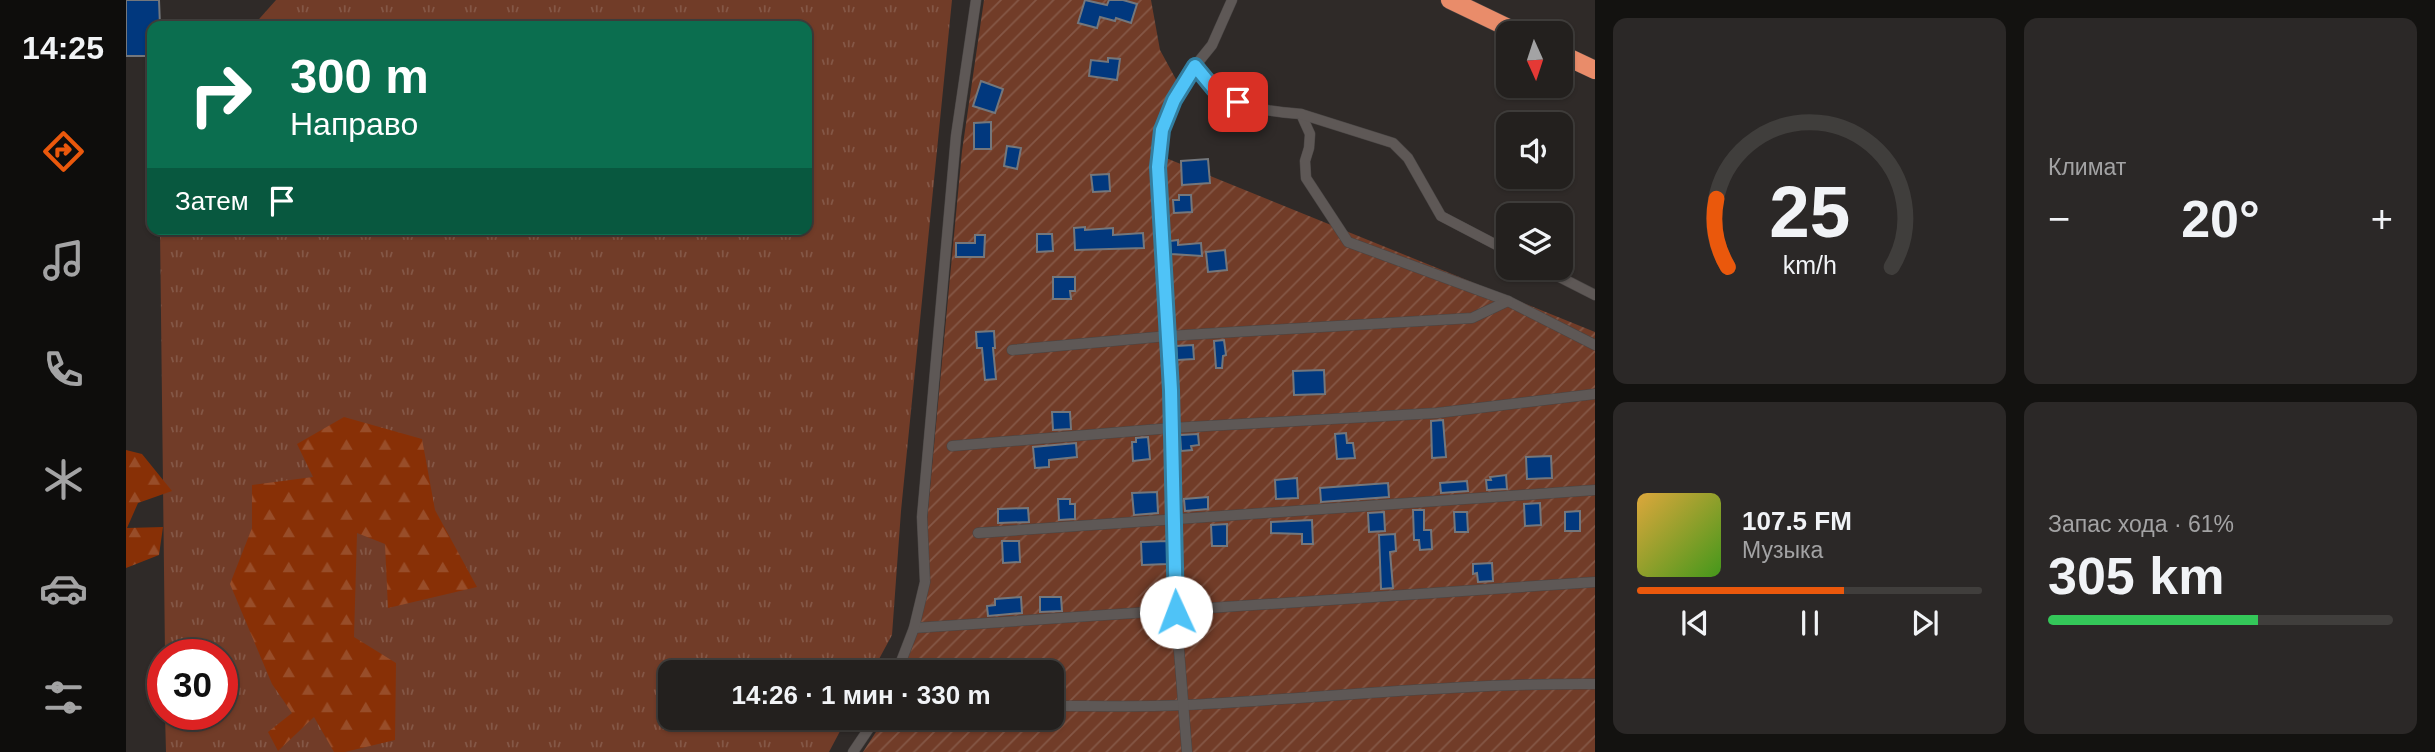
<!DOCTYPE html>
<html lang="ru">
<meta charset="utf-8">
<style>
:root{--surface:#23201e;--page:#2b2827;--text:#f1f3f6;--muted:#a3a3a4;--line:#403e3c;--accent:#ea580c}
body{margin:0;font-family:Arial,sans-serif;background:var(--page);color:var(--text);height:100vh;display:flex;flex-direction:column;font-size:26px;white-space:nowrap}
*{box-sizing:border-box;margin:0}
p{font-size:23px;color:var(--muted)}
.icon{flex:none;width:38px;height:38px;fill:none;stroke:currentColor;stroke-width:2;stroke-linecap:round;stroke-linejoin:round}
.map{position:relative;flex:1;overflow:hidden}
.drawer{display:flex;flex-direction:column;gap:18px;padding:18px;background:#131210;width:840px}
.drawer>*{flex:none}
.banner{position:absolute;left:21px;top:21px;width:665px;height:214px;border-radius:14px;box-shadow:0 2px 5px #0004,0 0 0 2px var(--line);background:#0b6e4f;color:#fff;overflow:hidden}
.needle{width:46px;rotate:177deg}
.tools{position:absolute;left:1370px;top:21px;display:grid;gap:14px}
.tools a{display:grid;place-items:center;width:77px;height:77px;border-radius:14px;background:var(--surface);box-shadow:0 2px 5px #0004,0 0 0 2px var(--line);font-size:35px}
.speed{position:absolute;left:21px;top:639px;display:flex;gap:14px;font-size:35px;font-weight:700;text-align:center}
.speed>*{display:grid;place-content:center;width:91px;height:91px;border-radius:50%;background:var(--surface);box-shadow:0 2px 5px #0004,0 0 0 2px var(--line);line-height:1}
.speed .limit{border:10px solid #d22;background:#fff;color:#111}
.pin{position:absolute;display:grid;place-items:center;width:60px;height:60px;color:#fff;margin:-30px;border-radius:14px;box-shadow:0 4px 10px #0006}
.me{position:absolute;width:77px;margin:-38px;rotate:358deg;stroke-linejoin:round;filter:drop-shadow(0 0 5px #0008)}
.turn{display:flex;align-items:center;gap:24px;height:147px;padding:0 28px;font-size:32px}
.turn .icon{width:91px;height:91px;stroke-width:2.5}
.turn b{display:block;font-size:49px;line-height:60px}
.then{display:flex;align-items:center;height:66px;padding:0 28px;background:#0003;gap:14px;font-size:26px}
.big{font-size:52px;font-weight:800;line-height:1.1}
.drawer .widget{flex:1;display:flex;flex-direction:column;justify-content:center;gap:10px;min-width:0;padding:0 24px;border-radius:14px;background:var(--page)}
.drawer .dial{align-items:center;gap:0}
.dial svg{height:182px;overflow:visible;fill:none;stroke:var(--line);stroke-width:7;stroke-linecap:round;text-anchor:middle}
.dial text{fill:var(--text);stroke:none}
.song{display:flex;align-items:center;gap:21px}
.cover{width:84px;height:84px;border-radius:10px;background:linear-gradient(135deg,hsl(40 70% 55%),hsl(100 70% 35%))}
.played{height:7px;border-radius:4px;background:linear-gradient(90deg,var(--accent) 60%,var(--line) 60%)}
.keys{display:flex;justify-content:space-around;direction:ltr}
.heat{display:flex;justify-content:space-between;align-items:center;font-size:38px;direction:ltr}
.charge{height:10px;border-radius:5px;background:linear-gradient(90deg,#34c759 61%,var(--line) 0)}
.drawer .tiles{flex:1;display:grid;gap:18px;grid-template-columns:repeat(2,1fr)}
.trip{position:absolute;left:532px;top:660px;width:406px;height:70px;border-radius:14px;background:var(--surface);box-shadow:0 2px 5px #0004,0 0 0 2px var(--line);font-weight:800;line-height:70px;text-align:center}
main{display:flex;flex:1;min-height:0}
.tabs{display:flex;flex-direction:column;width:126px;justify-content:space-around;align-items:center;background:#0e0d0c;color:var(--muted)}
.tabs .icon{width:49px;height:49px}
.tabs .on{color:var(--accent)}
.tabs b{font-size:32px;color:var(--text)}
.map>svg:first-child{display:block}
</style>
<main>
<nav class="tabs">
<b>14:25</b>
<svg class="icon on" aria-label="directions" viewBox="0 0 24 24"><path d="M12 3l9 9-9 9-9-9zM9 14v-3h6M13 9l2 2-2 2"/></svg>
<svg class="icon" aria-label="music" viewBox="0 0 24 24"><path d="M9 18V5l10-2v13"/><circle cx="6" cy="18" r="3"/><circle cx="16" cy="16" r="3"/></svg>
<svg class="icon" aria-label="phone" viewBox="0 0 24 24"><path d="M5 4h4l2 5-3 2q2 4 5 5l2-3 5 2v4C11 20 4 13 5 4z"/></svg>
<svg class="icon" aria-label="climate" viewBox="0 0 24 24"><path d="M12 3v18M4 7l16 10M4 17L20 7"/></svg>
<svg class="icon" aria-label="car" viewBox="0 0 24 24"><path d="M5 17H2v-5l4-1 3-4h7l3 4 3 1v5h-3M9 17h6M6 11h13"/><circle cx="7" cy="17" r="2"/><circle cx="17" cy="17" r="2"/></svg>
<svg class="icon" aria-label="filters" viewBox="0 0 24 24"><path d="M4 7h16M4 17h16"/><circle cx="9" cy="7" r="2"/><circle cx="15" cy="17" r="2"/></svg>
</nav>
<div class="map">
<svg width="1469" height="752" viewBox="0 0 1469 752">
<defs>
<pattern id="grass-tufts" width="24" height="20" patternUnits="userSpaceOnUse" patternTransform="scale(1.75)"><rect width="24" height="20" fill="#713c28"/><path d="M3 7l-1-3M5 7V3M7 7l1-3M15 17l-1-3M17 17v-4M19 17l1-3" fill="none" stroke="#845746"/></pattern>
<pattern id="forest-firs" width="22" height="20" patternUnits="userSpaceOnUse" patternTransform="scale(1.75)"><rect width="22" height="20" fill="#883006"/><path d="M5 1l3.5 6h-7zM16 11l3.5 6h-7z" fill="#984d29"/></pattern>
<pattern id="garden-furrows" width="10" height="10" patternUnits="userSpaceOnUse" patternTransform="scale(1.75)"><rect width="10" height="10" fill="#713c28"/><path d="M-1 1l2-2M0 10L10 0M9 11l2-2" fill="none" stroke="#845746"/></pattern>
</defs>
<rect width="100%" height="100%" fill="#2f2a28"/>
<!-- grass -->
<polygon fill="url(#grass-tufts)" points="150,0 826,0 775,511 766,635 746,672 544,672 544,718 721,718 703,752 40,752 39,714 96,714 96,654 39,654 34,229 681,229 681,26 127,26"/>
<!-- forest -->
<g fill="url(#forest-firs)">
<polygon points="218,417 296,439 309,510 351,587 262,608 259,544 231,533 228,637 270,663 269,740 219,752 208,752 188,717 152,751 142,732 166,713 146,684 104,584 126,528 126,485 187,477 171,444"/>
<polygon points="0,450 16,454 46,491 12,503 1,528 37,527 33,555 0,568"/>
</g>
<!-- garden -->
<polygon fill="url(#garden-furrows)" points="858,0 1025,0 1034,50 1052,83 1035,156 1469,332 1469,752 737,752 759,718 926,718 926,672 778,672 803,581 801,519 836,151"/>
<!-- building -->
<g fill="#01387e" stroke="#74777c" stroke-width="2">
<polygon points="0,0 33,0 34,26 26,26 26,56 0,56"/>
<polygon points="959,0 981,5 983,0 997,0 1011,4 1005,23 990,18 989,21 974,17 971,28 952,23"/>
<polygon points="982,58 994,59 991,80 963,76 965,60 982,62"/>
<polygon points="855,81 877,89 869,113 847,106"/>
<polygon points="865,122 865,149 848,149 848,123"/>
<polygon points="881,146 895,148 891,169 878,166"/>
<polygon points="1082,159 1084,183 1056,185 1055,161"/>
<polygon points="983,174 984,191 967,192 965,175"/>
<polygon points="1053,195 1065,195 1066,212 1048,213 1047,200 1053,200"/>
<polygon points="959,227 959,230 987,228 987,235 1017,233 1018,248 949,250 948,228"/>
<polygon points="911,234 926,234 927,251 911,252"/>
<polygon points="849,235 859,235 858,257 830,257 830,243 849,243"/>
<polygon points="1052,240 1052,245 1075,243 1076,256 1045,254 1044,241"/>
<polygon points="1099,250 1101,270 1082,272 1080,252"/>
<polygon points="927,277 949,277 949,291 944,291 945,299 927,299"/>
<polygon points="868,331 869,348 867,348 870,379 859,380 856,348 851,348 850,332"/>
<polygon points="1098,340 1100,355 1097,356 1096,368 1090,368 1088,341"/>
<polygon points="1067,345 1068,359 1051,360 1050,346"/>
<polygon points="1198,370 1199,394 1168,395 1167,371"/>
<polygon points="926,412 944,412 945,429 927,430"/>
<polygon points="1317,420 1320,457 1306,458 1305,421"/>
<polygon points="1220,433 1221,443 1227,443 1229,458 1211,459 1209,434"/>
<polygon points="1072,434 1073,445 1065,446 1066,450 1055,451 1054,435"/>
<polygon points="1022,437 1024,459 1007,461 1006,442 1010,442 1010,438"/>
<polygon points="950,443 951,457 923,460 923,467 909,468 907,447"/>
<polygon points="1425,456 1426,478 1401,479 1400,457"/>
<polygon points="1380,475 1381,489 1361,490 1360,480 1365,480 1364,477"/>
<polygon points="1171,478 1172,498 1150,499 1149,480"/>
<polygon points="1341,481 1342,491 1315,493 1314,483"/>
<polygon points="1262,483 1263,497 1195,502 1194,488"/>
<polygon points="1031,492 1032,513 1008,515 1006,493"/>
<polygon points="1082,497 1082,509 1059,511 1058,499"/>
<polygon points="932,499 944,499 944,504 949,504 949,519 933,520"/>
<polygon points="1414,503 1415,525 1399,526 1398,504"/>
<polygon points="902,508 903,522 872,523 872,509"/>
<polygon points="1287,510 1298,510 1298,530 1305,530 1306,549 1294,550 1293,540 1288,540"/>
<polygon points="1454,511 1454,531 1439,531 1439,512"/>
<polygon points="1258,512 1259,531 1243,532 1242,513"/>
<polygon points="1328,512 1341,512 1342,532 1329,532"/>
<polygon points="1186,520 1187,544 1176,544 1176,534 1145,533 1145,522"/>
<polygon points="1101,524 1101,546 1086,546 1085,525"/>
<polygon points="1269,534 1270,551 1264,552 1267,588 1255,589 1253,535"/>
<polygon points="876,541 893,541 894,562 877,563"/>
<polygon points="1041,541 1041,564 1016,565 1015,542"/>
<polygon points="1366,563 1367,581 1352,582 1351,573 1347,574 1347,564"/>
<polygon points="895,597 896,613 862,616 861,606 869,605 869,599"/>
<polygon points="914,597 935,597 936,611 914,612"/>
</g>
<g fill="none" stroke-linecap="round" stroke-linejoin="round">
<!-- street casing -->
<g stroke="#494544" stroke-width="11">
<g id="street">
<path d="M1069,66C1098,106 1129,110 1175,114L1184,134L1183,148L1179,161L1180,178L1222,242L1382,301L1469,345"/>
<polyline points="1175,114 1267,143 1282,158 1315,216 1382,251"/>
<polyline points="1416,268 1469,295"/>
<polyline points="886,350 1042,336 1346,318 1382,301"/>
<polyline points="826,446 1046,428 1311,413 1469,394"/>
<polyline points="852,533 1469,490"/>
<polyline points="788,628 1469,582"/>
<polyline points="771,672 788,628 799,582 796,517 830,136 850,0"/>
<path d="M926,706C970,706 1015,707 1059,705C1196,698 1332,683 1469,684"/>
<polyline points="727,752 750,718"/>
<polyline points="1061,752 1050,612 1045,390 1033,167 1036,130 1048,100 1069,66 1086,45 1106,0"/>
</g>
</g>
<!-- highway casing -->
<g stroke="#494544" stroke-width="19">
<g id="highway">
<polyline points="1324,0 1393,33"/>
<polyline points="1435,54 1469,70"/>
</g>
</g>
<!-- street -->
<use href="#street" stroke="#5e5856" stroke-width="10"/>
<!-- highway -->
<use href="#highway" stroke="#e98c6a" stroke-width="18"/>
</g>
<g fill="none" stroke-linecap="round" stroke-linejoin="round">
<!-- route casing -->
<g stroke="#337fa1" stroke-width="18">
<polyline id="route" points="1050,612 1045,390 1032,167 1036,130 1048,100 1069,66 1088,89 1112,102"/>
</g>
<!-- route -->
<use href="#route" stroke="#4fc3f7" stroke-width="12"/>
</g>
</svg>
<div class="tools">
<a><svg class="needle" viewBox="-14 -14 28 28"><path d="M0-13l5 13h-10z" fill="#e53935"/><path d="M0 13l5-13h-10z" fill="#a3a3a4"/></svg></a>
<a><svg class="icon" aria-label="sound" viewBox="0 0 24 24"><path d="M4 9h4l5-4v14l-5-4H4zM17 9q2 3 0 6"/></svg></a>
<a><svg class="icon" aria-label="layers" viewBox="0 0 24 24"><path d="M12 4l9 5-9 5-9-5zM3 14l9 5 9-5"/></svg></a>
</div>
<div class="speed"><div class="limit">30</div></div>
<div class="pin" style="left:1112px;top:102px;background:#d93025"><svg class="icon" aria-label="arrive" viewBox="0 0 24 24"><path d="M6 21V4h12l-3 4 3 4H6"/></svg></div>
<svg class="me" style="left:1050px;top:612px" viewBox="-20 -20 40 40"><circle r="19" fill="#fff"/><path d="M0-13L10 11 0 6-10 11z" fill="#4fc3f7"/></svg>
<div class="trip">14:26 · 1 мин · 330 m</div>
<div class="banner">
<div class="turn"><svg class="icon" aria-label="right" viewBox="0 0 24 24"><path d="M7 20v-9h11M14 6l5 5-5 5"/></svg><div><b>300 m</b>Направо</div></div>
<div class="then">Затем<svg class="icon" aria-label="arrive" viewBox="0 0 24 24"><path d="M6 21V4h12l-3 4 3 4H6"/></svg></div>
</div>
</div>
<section class="drawer">
<div class="tiles">
<div class="widget dial"><svg viewBox="0 0 100 80">
<path d="M14 69A42 42 0 1 1 86 69"/>
<path d="M14 69A42 42 0 0 1 9 39" stroke="#ea580c"/>
<text x="50" y="56" font-size="32" font-weight="700">25</text>
<text x="50" y="72" font-size="11">km/h</text>
</svg></div>
<div class="widget"><p>Климат</p>
<div class="heat"><a>−</a><b class="big">20°</b><a>+</a></div>
</div>
<div class="widget">
<div class="song"><i class="cover"></i><div><b>107.5 FM</b><p>Музыка</p></div></div>
<div class="played"></div>
<div class="keys"><svg class="icon" aria-label="previous" viewBox="0 0 24 24"><path d="M18 5L8 12l10 7zM5 5v14"/></svg><svg class="icon" aria-label="pause" viewBox="0 0 24 24"><path d="M8 5v14M16 5v14"/></svg><svg class="icon" aria-label="next" viewBox="0 0 24 24"><path d="M6 5l10 7-10 7zM19 5v14"/></svg></div>
</div>
<div class="widget"><p>Запас хода · 61%</p><b class="big">305 km</b><div class="charge"></div></div>
</div>
</section>
</main>
